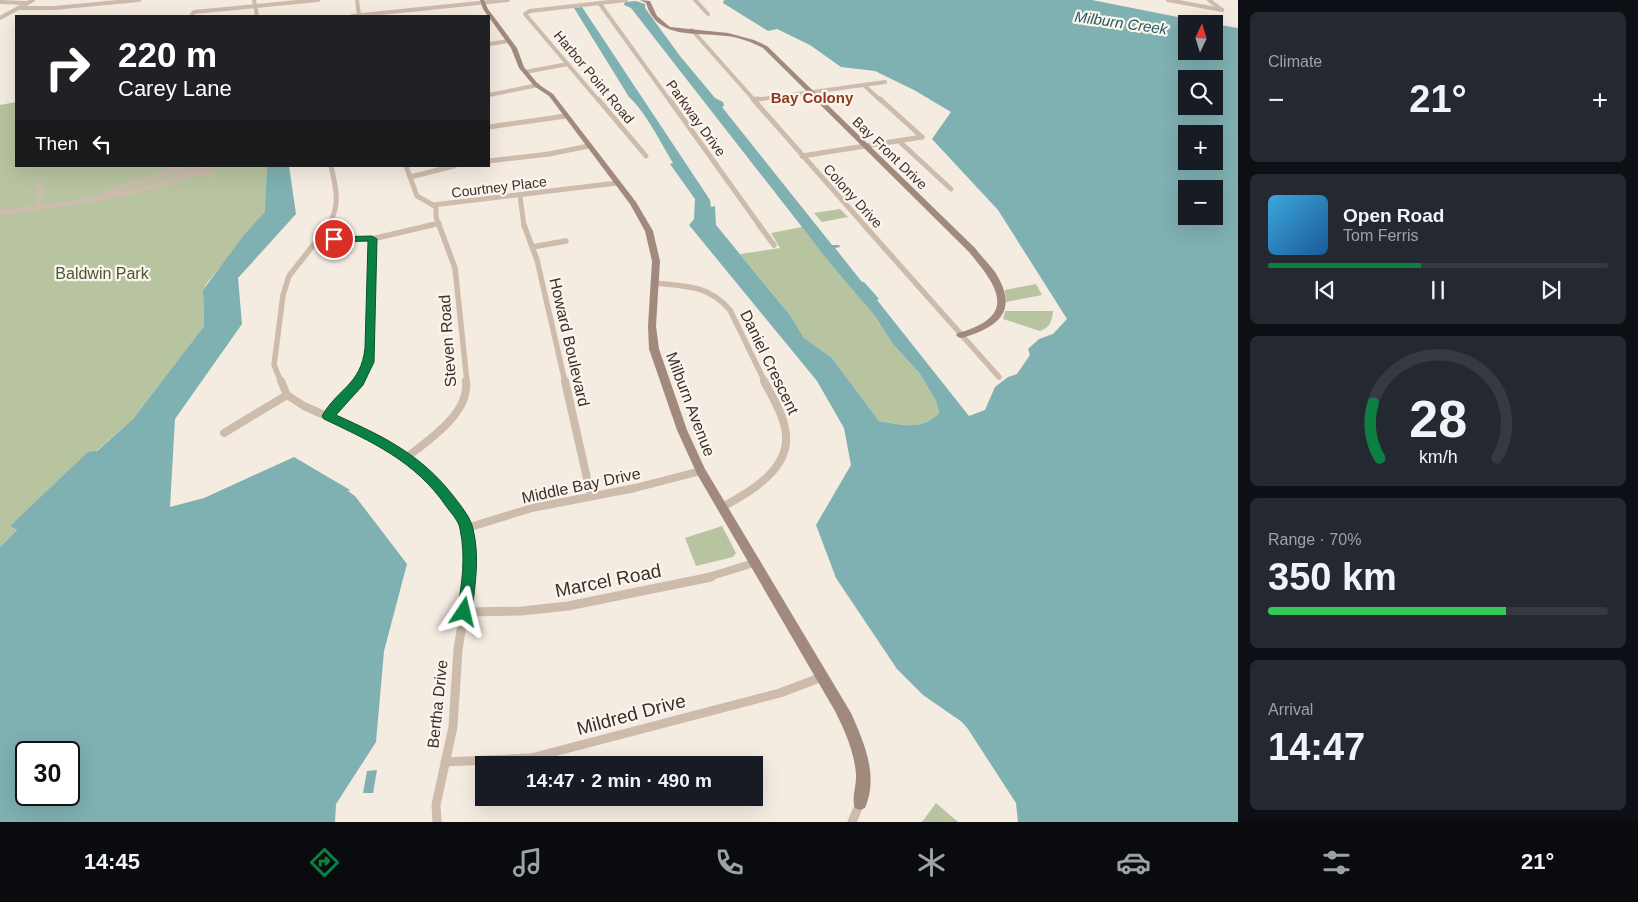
<!DOCTYPE html>
<meta charset="utf-8">
<style>
:root{--surface:#171b24;--page:#242831;--text:#f1f3f6;--muted:#9ea1a6;--line:#363941;--accent:#0b8043}
body{margin:0;font-family:Helvetica,sans-serif;background:var(--page);color:var(--text);height:100vh;display:flex;flex-direction:column;font-size:19px;white-space:nowrap}
*{box-sizing:border-box;margin:0}
p{font-size:16px;color:var(--muted)}
.icon{flex:none;width:28px;height:28px;fill:none;stroke:currentColor;stroke-width:2;stroke-linecap:round;stroke-linejoin:round}
.map{position:relative;flex:1;overflow:hidden}
.panel{display:flex;flex-direction:column;gap:12px;padding:12px;background:#0d0f14;width:400px}
.panel>*{flex:none}
.banner{position:absolute;left:15px;top:15px;width:475px;height:152px;border-radius:0px;box-shadow:0 5px 20px #0002;background:#202124;color:#fff;overflow:hidden}
.needle{width:32px;rotate:4deg}
.fabs{position:absolute;left:1178px;top:15px;display:grid;gap:10px}
.fabs a{display:grid;place-items:center;width:45px;height:45px;border-radius:0px;background:var(--surface);box-shadow:0 5px 20px #0002;font-size:25px}
.speed{position:absolute;left:15px;top:741px;display:flex;gap:10px;font-size:25px;font-weight:700;text-align:center}
.speed>*{display:grid;place-content:center;width:65px;height:65px;border-radius:50%;background:var(--surface);box-shadow:0 5px 20px #0002;line-height:1}
.speed .limit{border:2px solid #111;border-radius:8px;background:#fff;color:#111}
.pin{position:absolute;display:grid;place-items:center;width:42px;height:42px;color:#fff;margin:-21px;border:2px solid #fff;border-radius:50%;box-shadow:0 1px 5px #0007}
.me{position:absolute;width:55px;margin:-28px;rotate:10deg;stroke-linejoin:round;filter:drop-shadow(0 0 4px #0008)}
.turn{display:flex;align-items:center;gap:18px;height:105px;padding:0 20px;font-size:22px}
.turn .icon{width:65px;height:65px;stroke-width:2.5}
.turn b{display:block;font-size:35px;line-height:42px}
.then{display:flex;align-items:center;height:48px;padding:0 20px;background:#0003;gap:10px;font-size:19px}
.big{font-size:38px;font-weight:800;line-height:1.1}
.panel .tile{flex:1;display:flex;flex-direction:column;justify-content:center;gap:8px;min-width:0;padding:0 18px;border-radius:8px;background:var(--page)}
.panel .dial{align-items:center;gap:0}
.dial svg{height:130px;overflow:visible;fill:none;stroke:var(--line);stroke-width:7;stroke-linecap:round;text-anchor:middle}
.dial text{fill:var(--text);stroke:none}
.song{display:flex;align-items:center;gap:15px}
.cover{width:60px;height:60px;border-radius:8px;background:linear-gradient(135deg,hsl(200 70% 55%),hsl(210 70% 35%))}
.played{height:5px;border-radius:2px;background:linear-gradient(90deg,var(--accent) 45%,var(--line) 45%)}
.keys{display:flex;justify-content:space-around;direction:ltr}
.heat{display:flex;justify-content:space-between;align-items:center;font-size:28px;direction:ltr}
.charge{height:8px;border-radius:4px;background:linear-gradient(90deg,#34c759 70%,var(--line) 0)}
.trip{position:absolute;left:475px;top:756px;width:288px;height:50px;border-radius:0px;background:var(--surface);box-shadow:0 5px 20px #0002;font-weight:800;line-height:50px;text-align:center}
.tabs{display:flex;height:80px;justify-content:space-around;align-items:center;background:#090b0e;color:var(--muted)}
.tabs .icon{width:35px;height:35px}
.tabs .active{color:var(--accent)}
.tabs b{font-size:22px;color:var(--text)}
main{display:flex;flex:1;min-height:0}
.map>svg:first-child{display:block}
</style>
<main>
<div class="map">
<svg width="1238" height="822" viewBox="0 0 1238 822">
<rect width="100%" height="100%" fill="#f4ebe1"/>
<!-- green -->
<g fill="#b8c4a0">
<polygon points="16,102 16,166 267,166 266,212 207,283 203,290 204,326 133,419 10,526 17,530 0,547 0,105"/>
<polygon points="840,209 848,217 822,222 814,213"/>
<path d="M802,227L875,316L892,343L920,374L936,401L939,413C922,431 901,425 879,421L832,358L804,338L790,315L740,254L780,248L771,233Z"/>
<polygon points="1036,284 1042,295 1006,302 1005,290"/>
<path d="M1005,311H1053C1052,322 1050,327 1040,331L1003,319Z"/>
<polygon points="722,526 736,553 733,557 696,566 685,538"/>
<polygon points="936,803 958,822 922,822"/>
</g>
<!-- water -->
<g fill="#7fb0b2" fill-rule="evenodd">
<path d="M724,0H1092L1213,24H1186V51H1214V24L1238,28V822H1018L1016,803L968,729L962,722L923,695L897,669L836,578L816,525L851,465L844,428L817,381L689,225L694,219L695,199L670,164L673,163C661,143 645,111 629,97L574,8L582,7L710,200L711,207L715,206L716,225L790,315L804,338L832,358L879,421C901,425 922,431 939,413L936,401L920,374L892,343L875,316L830,263L631,8L624,5L625,2L636,1L645,4V8L680,56L715,98L723,102L724,106L722,107L832,245H839L840,247L835,248L862,282H864L879,299L877,300L969,416L985,410L995,387L1008,377L1017,374L1030,355L1028,349L1039,339L1053,334L1067,319L998,210L932,139L951,112L914,90L875,71L841,67L810,45L777,29L768,31L723,3ZM1186,79H1214V106H1186ZM1186,134H1214V161H1186ZM1186,189H1214V216H1186Z"/>
<path d="M267,166H289L296,214L238,278L242,324L175,419L170,507L204,498L294,457L350,490L348,491L355,496L407,564L384,651L376,742L336,804L335,822H0V547L17,530L10,526L88,452L97,451L133,419L204,326L203,290L244,235L265,212ZM26,752H69V795H26Z"/>
<polygon points="377,770 373,793 363,793 367,771"/>
</g>
<g fill="none" stroke-linecap="round" stroke-linejoin="round">
<!-- street-far4 -->
<g stroke="#cdbbac" stroke-width="4">
<polyline points="254,0 257,16"/>
<polyline points="357,0 359,15"/>
<polyline points="695,0 708,14"/>
<polyline points="1168,0 1222,10"/>
<polyline points="1209,0 1222,10"/>
<polyline points="0,2 25,3"/>
<polyline points="600,4 670,101"/>
<polyline points="18,8 54,8 139,0"/>
<polyline points="191,16 194,12 318,0"/>
<polyline points="352,16 508,0"/>
<polyline points="0,18 33,0"/>
<polyline points="692,30 755,101"/>
<polyline points="489,44 509,41"/>
<polyline points="525,72 568,64"/>
<polyline points="864,85 881,101"/>
<polyline points="489,95 538,85"/>
<polyline points="754,100 885,82"/>
<polyline points="599,101 525,14 530,11 626,0"/>
</g>
<!-- street-far3 -->
<g stroke="#cdbbac" stroke-width="5">
<polyline points="598,99 646,156"/>
<polyline points="669,99 760,226"/>
<polyline points="753,99 865,226"/>
<polyline points="880,99 922,137"/>
<polyline points="754,100 758,99"/>
<polyline points="489,127 566,116"/>
<polyline points="899,141 951,189"/>
<polyline points="802,156 922,137"/>
<polyline points="489,161 549,154 589,146"/>
<polyline points="406,166 417,196 433,205 617,183"/>
<polyline points="172,172 185,171 212,175"/>
<polyline points="410,177 454,166"/>
<polyline points="106,193 169,172 181,166"/>
<polyline points="520,196 524,226"/>
<polyline points="433,205 436,208 436,217 439,226"/>
<polyline points="36,207 40,194 38,182"/>
<path d="M0,213C71,202 143,197 209,166"/>
<path d="M328,226C341,206 336,188 331,166"/>
<polyline points="427,226 439,223"/>
</g>
<!-- street-far2 -->
<g stroke="#cdbbac" stroke-width="5.5">
<polyline points="439,225 455,268 467,382"/>
<polyline points="524,225 537,260 565,382"/>
<polyline points="759,225 774,245"/>
<polyline points="864,225 999,377"/>
<polyline points="318,238 372,239 432,225"/>
<polyline points="532,247 566,241"/>
<path d="M655,283C686,286 708,285 730,310L765,382"/>
<polyline points="281,382 274,365 283,295 289,276 329,225"/>
<polyline points="359,382 369,362 372,239"/>
</g>
<!-- street-far1 -->
<g stroke="#cdbbac" stroke-width="8">
<polyline points="281,381 287,395 304,406 382,441 423,470 440,487 463,519 467,528 470,578"/>
<polyline points="565,381 591,496"/>
<polyline points="328,416 360,381"/>
<polyline points="224,433 287,395"/>
<path d="M407,457C429,440 470,413 466,381"/>
<path d="M722,507C751,492 794,467 785,428C782,412 772,396 764,381"/>
<polyline points="467,528 532,508 635,488 701,471"/>
<polyline points="705,578 754,563"/>
</g>
<!-- street -->
<g stroke="#cdbbac" stroke-width="9">
<polyline points="464,612 522,611 568,606 711,577"/>
<polyline points="445,762 531,758 780,693 822,677"/>
<polyline points="437,822 436,805 453,727 458,649 470,577"/>
<polyline points="852,822 860,803"/>
</g>
<!-- secondary -->
<g fill="#a18a7d" fill-rule="evenodd">
<path d="M480,0H484L488,9L517,48L524,67L538,84L553,94L636,202L653,231L660,261L656,326L659,349L687,430L705,469L851,713C864,742 879,776 865,808L860,810L855,808C851,798 857,785 856,774C854,751 845,731 835,711L697,474L677,430L649,349L648,326L652,261L645,231L630,204L549,96L534,86L519,68L511,48L483,9Z"/>
<path d="M640,0L650,1L657,16L670,27L728,33L754,40L767,46L975,248C981,256 989,264 995,272C1020,311 998,328 961,338L958,337L956,335L958,333C1018,316 999,288 969,252L763,48C751,42 739,37 726,36C696,32 657,40 646,3Z"/>
</g>
</g>
<!-- route -->
<path fill="#0b8043" stroke="#07532c" d="M372,236L377,239L374,362L363,385L336,415C387,438 424,456 458,502C464,510 471,519 473,529C480,557 475,584 472,612L470,617L464,619L459,617L457,612C462,584 466,557 460,529C459,521 451,513 446,506C415,461 372,442 324,419L322,416C338,388 361,385 365,348L368,241L334,242L329,239L334,237Z"/>
<g text-anchor="middle" stroke-width="4.5" stroke-linejoin="round" paint-order="stroke">
<!-- far-street labels -->
<g font-size="14" fill="#3b302b" stroke="#fbf5ee">
<text transform="translate(594 77) rotate(50)" y="5">Harbor Point Road</text>
<text transform="translate(696 118) rotate(54)" y="5">Parkway Drive</text>
<text transform="translate(890 153) rotate(44)" y="5">Bay Front Drive</text>
<text transform="translate(499 187) rotate(-7)" y="5">Courtney Place</text>
<text transform="translate(853 196) rotate(48)" y="5">Colony Drive</text>
</g>
<!-- far-water labels -->
<g font-size="15" font-style="italic" fill="#1f5a5e" stroke="#fbf5ee">
<text transform="translate(1121 23) rotate(8)" y="5">Milburn Creek</text>
</g>
<!-- far-neighbourhood labels -->
<g font-size="15" font-weight="bold" fill="#8c3b22" stroke="#fbf5ee">
<text x="812" y="103">Bay Colony</text>
</g>
<!-- park labels -->
<g font-size="16" fill="#4a5a2e" stroke="#fbf5ee">
<text x="102" y="279">Baldwin Park</text>
</g>
<!-- street labels -->
<g font-size="16" fill="#3b302b" stroke="#fbf5ee">
<text transform="translate(447 341) rotate(-94)" y="6">Steven Road</text>
<text transform="translate(570 342) rotate(77)" y="6">Howard Boulevard</text>
<text transform="translate(770 362) rotate(64)" y="6">Daniel Crescent</text>
<text transform="translate(691 404) rotate(69)" y="6">Milburn Avenue</text>
<text transform="translate(581 485) rotate(-12)" y="6">Middle Bay Drive</text>
<text transform="translate(437 704) rotate(-84)" y="6">Bertha Drive</text>
</g>
<!-- near-street labels -->
<g font-size="19" fill="#3b302b" stroke="#fbf5ee">
<text transform="translate(608 580) rotate(-11)" y="7">Marcel Road</text>
<text transform="translate(631 714) rotate(-15)" y="7">Mildred Drive</text>
</g>
</g>
</svg>
<div class="fabs">
<a><svg class="needle" viewBox="-14 -14 28 28"><path d="M0-13l5 13h-10z" fill="#e53935"/><path d="M0 13l5-13h-10z" fill="#9ea1a6"/></svg></a>
<a><svg class="icon" aria-label="search" viewBox="0 0 24 24"><circle cx="10" cy="10" r="6"/><path d="M15 15l6 6"/></svg></a>
<a>+</a>
<a>−</a>
</div>
<div class="speed"><div class="limit">30</div></div>
<div class="pin" style="left:334px;top:239px;background:#d93025"><svg class="icon" aria-label="arrive" viewBox="0 0 24 24"><path d="M6 21V4h12l-3 4 3 4H6"/></svg></div>
<svg class="me" style="left:464px;top:612px" viewBox="-20 -20 40 40"><path d="M0-17L14 15 0 8-14 15z" fill="#0b8043" stroke="#fff" stroke-width="4"/></svg>
<div class="trip">14:47 · 2 min · 490 m</div>
<div class="banner">
<div class="turn"><svg class="icon" aria-label="right" viewBox="0 0 24 24"><path d="M7 20v-9h11M14 6l5 5-5 5"/></svg><div><b>220 m</b>Carey Lane</div></div>
<div class="then">Then<svg class="icon" aria-label="left" viewBox="0 0 24 24"><path d="M17 20v-9H6M10 6l-5 5 5 5"/></svg></div>
</div>
</div>
<section class="panel">
<div class="tile"><p>Climate</p>
<div class="heat"><a>−</a><b class="big">21°</b><a>+</a></div>
</div>
<div class="tile">
<div class="song"><i class="cover"></i><div><b>Open Road</b><p>Tom Ferris</p></div></div>
<div class="played"></div>
<div class="keys"><svg class="icon" aria-label="previous" viewBox="0 0 24 24"><path d="M18 5L8 12l10 7zM5 5v14"/></svg><svg class="icon" aria-label="pause" viewBox="0 0 24 24"><path d="M8 5v14M16 5v14"/></svg><svg class="icon" aria-label="next" viewBox="0 0 24 24"><path d="M6 5l10 7-10 7zM19 5v14"/></svg></div>
</div>
<div class="tile dial"><svg viewBox="0 0 100 80">
<path d="M14 69A42 42 0 1 1 86 69"/>
<path d="M14 69A42 42 0 0 1 10 35" stroke="#0b8043"/>
<text x="50" y="56" font-size="32" font-weight="700">28</text>
<text x="50" y="72" font-size="11">km/h</text>
</svg></div>
<div class="tile"><p>Range · 70%</p><b class="big">350 km</b><div class="charge"></div></div>
<div class="tile"><p>Arrival</p><b class="big">14:47</b></div>
</section>
</main>
<nav class="tabs">
<b>14:45</b>
<svg class="icon active" aria-label="directions" viewBox="0 0 24 24"><path d="M12 3l9 9-9 9-9-9zM9 14v-3h6M13 9l2 2-2 2"/></svg>
<svg class="icon" aria-label="music" viewBox="0 0 24 24"><path d="M9 18V5l10-2v13"/><circle cx="6" cy="18" r="3"/><circle cx="16" cy="16" r="3"/></svg>
<svg class="icon" aria-label="phone" viewBox="0 0 24 24"><path d="M5 4h4l2 5-3 2q2 4 5 5l2-3 5 2v4C11 20 4 13 5 4z"/></svg>
<svg class="icon" aria-label="climate" viewBox="0 0 24 24"><path d="M12 3v18M4 7l16 10M4 17L20 7"/></svg>
<svg class="icon" aria-label="car" viewBox="0 0 24 24"><path d="M5 17H2v-5l4-1 3-4h7l3 4 3 1v5h-3M9 17h6M6 11h13"/><circle cx="7" cy="17" r="2"/><circle cx="17" cy="17" r="2"/></svg>
<svg class="icon" aria-label="filters" viewBox="0 0 24 24"><path d="M4 7h16M4 17h16"/><circle cx="9" cy="7" r="2"/><circle cx="15" cy="17" r="2"/></svg>
<b>21°</b>
</nav>
